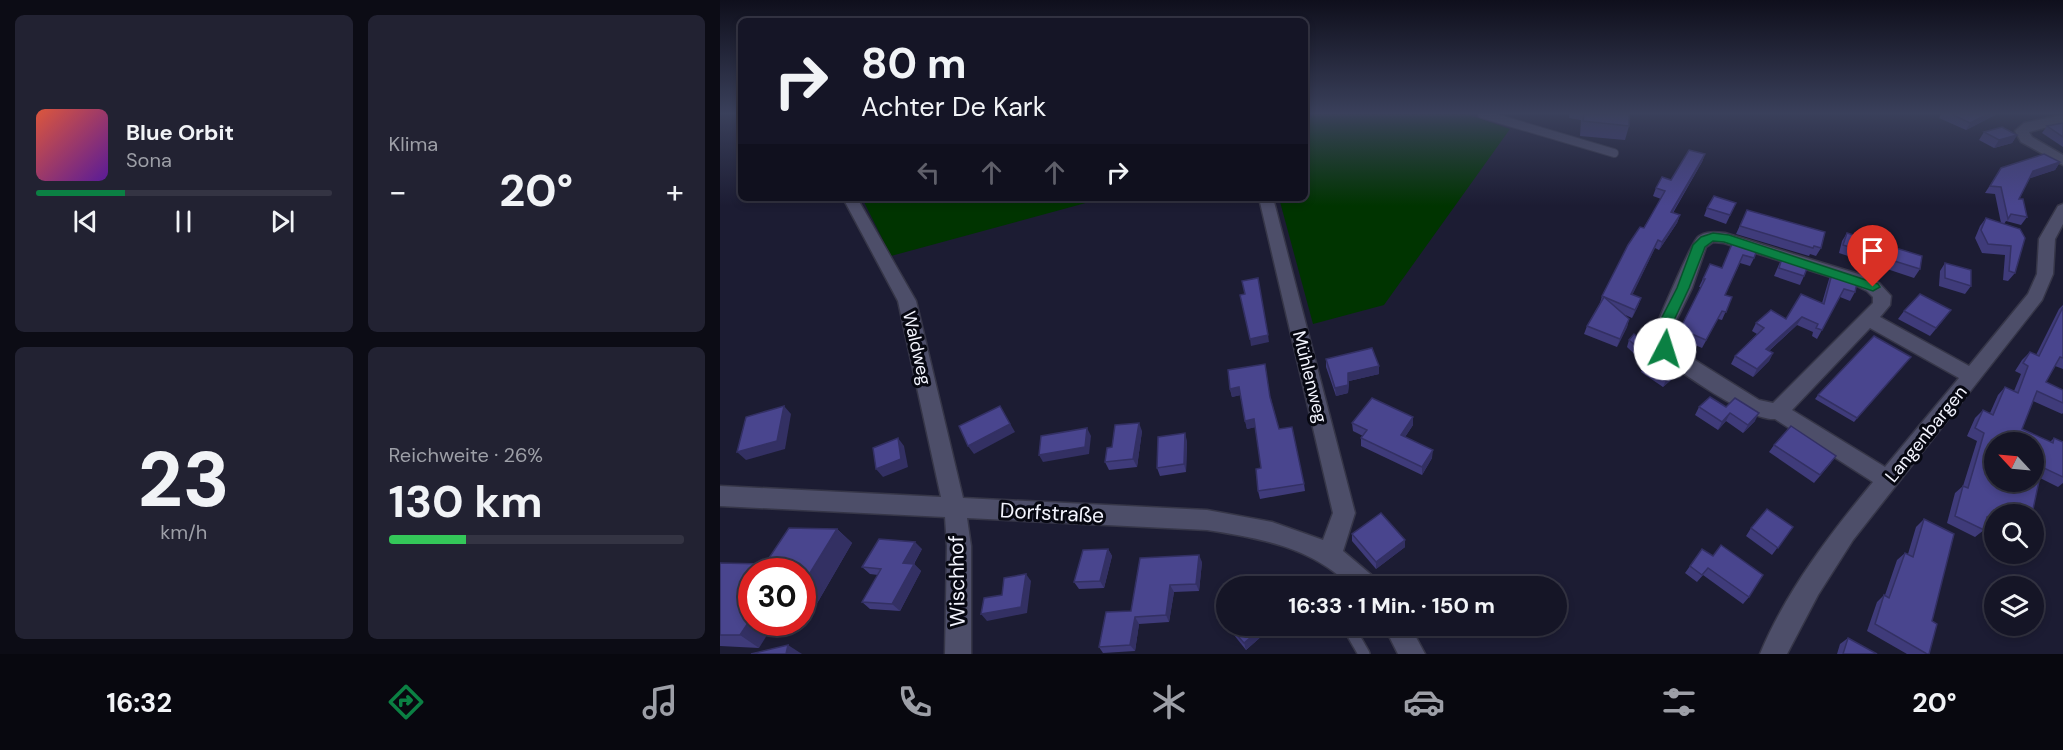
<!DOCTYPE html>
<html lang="de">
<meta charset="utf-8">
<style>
:root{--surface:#151526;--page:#222232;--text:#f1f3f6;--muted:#9d9fa7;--line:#343443;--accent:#0b8043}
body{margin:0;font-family:"DM Sans",sans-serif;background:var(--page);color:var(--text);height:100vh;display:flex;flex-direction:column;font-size:22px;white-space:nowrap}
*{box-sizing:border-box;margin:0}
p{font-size:20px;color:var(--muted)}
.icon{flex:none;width:33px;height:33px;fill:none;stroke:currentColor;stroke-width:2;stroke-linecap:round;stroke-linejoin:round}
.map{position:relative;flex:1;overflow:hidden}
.panel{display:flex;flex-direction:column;gap:15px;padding:15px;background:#0c0c15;width:720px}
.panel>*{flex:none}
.top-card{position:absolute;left:18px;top:18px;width:570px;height:183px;border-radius:9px;box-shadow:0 3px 9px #0003,0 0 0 2px var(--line);background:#151526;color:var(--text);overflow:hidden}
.needle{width:39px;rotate:296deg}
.tools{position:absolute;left:1264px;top:432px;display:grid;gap:12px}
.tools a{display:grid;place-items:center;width:60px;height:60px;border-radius:50%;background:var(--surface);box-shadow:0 3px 9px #0003,0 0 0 2px var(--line);font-size:30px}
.speed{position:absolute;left:18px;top:558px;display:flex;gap:12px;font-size:30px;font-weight:700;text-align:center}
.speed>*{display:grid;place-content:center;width:78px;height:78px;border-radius:50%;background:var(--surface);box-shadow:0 3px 9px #0003,0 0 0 2px var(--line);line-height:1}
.speed .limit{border:9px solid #d22;background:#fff;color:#111}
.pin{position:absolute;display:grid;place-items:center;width:51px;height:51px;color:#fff;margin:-62px -26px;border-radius:50% 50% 50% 0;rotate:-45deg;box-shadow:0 0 6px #0007}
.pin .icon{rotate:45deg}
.me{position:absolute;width:66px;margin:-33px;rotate:5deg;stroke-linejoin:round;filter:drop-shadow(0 0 4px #0008)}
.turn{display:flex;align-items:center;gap:21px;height:126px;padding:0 24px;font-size:27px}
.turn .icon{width:78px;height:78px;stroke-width:2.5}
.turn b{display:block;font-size:42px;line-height:51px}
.lanes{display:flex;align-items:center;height:57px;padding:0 24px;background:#0003;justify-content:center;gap:30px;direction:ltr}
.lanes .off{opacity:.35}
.big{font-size:45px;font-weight:700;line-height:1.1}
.panel .card{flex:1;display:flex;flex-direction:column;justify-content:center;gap:9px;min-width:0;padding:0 21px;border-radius:9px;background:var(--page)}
.panel .dial{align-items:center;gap:0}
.dial b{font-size:78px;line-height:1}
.song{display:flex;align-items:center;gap:18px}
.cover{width:72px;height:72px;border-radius:9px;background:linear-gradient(135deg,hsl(10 70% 55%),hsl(270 70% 35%))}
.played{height:6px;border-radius:3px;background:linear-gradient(90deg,var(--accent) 30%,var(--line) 30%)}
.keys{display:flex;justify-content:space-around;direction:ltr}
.heat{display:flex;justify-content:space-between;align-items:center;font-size:33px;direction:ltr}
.charge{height:9px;border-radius:4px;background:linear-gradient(90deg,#34c759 26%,var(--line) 0)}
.panel .tiles{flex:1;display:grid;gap:15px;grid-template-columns:repeat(2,1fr)}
.trip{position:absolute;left:496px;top:576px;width:351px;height:60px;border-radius:30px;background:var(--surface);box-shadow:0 3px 9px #0003,0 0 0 2px var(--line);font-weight:700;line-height:60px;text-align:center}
.tab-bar{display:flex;height:96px;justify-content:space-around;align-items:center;background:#08080f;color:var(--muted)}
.tab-bar .icon{width:42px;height:42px}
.tab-bar .selected{color:var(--accent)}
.tab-bar b{font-size:27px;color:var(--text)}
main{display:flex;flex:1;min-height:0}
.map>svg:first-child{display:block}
</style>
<main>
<section class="panel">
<div class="tiles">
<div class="card">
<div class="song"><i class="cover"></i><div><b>Blue Orbit</b><p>Sona</p></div></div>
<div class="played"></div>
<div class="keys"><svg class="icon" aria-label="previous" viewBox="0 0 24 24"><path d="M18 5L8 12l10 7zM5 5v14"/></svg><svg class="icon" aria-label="pause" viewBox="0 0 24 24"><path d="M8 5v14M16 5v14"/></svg><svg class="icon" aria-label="next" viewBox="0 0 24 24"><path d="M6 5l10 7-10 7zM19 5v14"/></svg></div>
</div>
<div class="card"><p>Klima</p>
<div class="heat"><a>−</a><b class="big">20°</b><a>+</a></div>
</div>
<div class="card dial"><b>23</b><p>km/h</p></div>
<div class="card"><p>Reichweite · 26%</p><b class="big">130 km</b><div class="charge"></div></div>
</div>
</section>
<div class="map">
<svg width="1343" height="654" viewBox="0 0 1343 654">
<rect width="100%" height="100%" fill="#1c1c33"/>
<!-- green -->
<g fill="#003400">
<polygon points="593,114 747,114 790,129 664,305 593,324 559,198 585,198 585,125"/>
<polygon points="142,198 384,198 171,256"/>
</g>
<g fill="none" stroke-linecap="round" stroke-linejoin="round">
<!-- lane-far1 casing -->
<g stroke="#363648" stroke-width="10">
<polyline id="lane-far1" points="762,114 894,153"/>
</g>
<!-- lane casing -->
<g stroke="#363648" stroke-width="14">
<polyline id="lane" points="628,626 644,654"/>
</g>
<!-- street casing -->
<g stroke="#363648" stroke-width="3">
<g id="street">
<polygon points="1343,115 1343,123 1309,132 1312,137 1343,155 1343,165 1301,142 1295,131 1304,123"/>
<path d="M123,198H137L196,301L243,498L487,510L552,522L603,540L613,513L539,198H553L635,513L623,551L655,578L658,586H630C592,547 539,538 487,530L247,518L251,546V654H225L227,546L225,517L0,506V486L221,497L178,301Z"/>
<path d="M1343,204V224L1335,239L1333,274L1322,300L1133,540L1098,595L1067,654H1040C1066,591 1110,534 1153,482L1055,419C1029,421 960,372 938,354L931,341C933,331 972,241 978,237C985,231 996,232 1005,233L1145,276L1159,283L1171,296L1170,305L1160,317L1249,366L1308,294L1317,274L1319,239L1338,206ZM993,242L1004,243L1133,284L1147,291L1153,297V303L1053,403L1039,400L962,352L949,341L951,331L972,288L986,247ZM1150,328L1239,378L1165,467L1072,410Z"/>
<polygon points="664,626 690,626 705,654 678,654"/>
</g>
</g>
<!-- lane-far1 -->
<use href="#lane-far1" stroke="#4d4e69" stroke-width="8"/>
<!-- lane -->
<use href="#lane" stroke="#4d4e69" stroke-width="11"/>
<!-- street -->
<use href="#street" fill="#4d4e69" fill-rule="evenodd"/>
</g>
<!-- wall -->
<g fill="#3f3b7a">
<polygon points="849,114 909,114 909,126 905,140 860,136 861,120 849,118"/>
<polygon points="1221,114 1277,114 1246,130 1219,118"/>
<polygon points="1343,123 1343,147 1322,133 1327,126"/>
<polygon points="1264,132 1297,135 1292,143 1274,148 1259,140"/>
<polygon points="985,154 982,162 953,213 960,215 957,223 939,250 935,248 912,295 921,298 918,306 912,318 903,314 909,319 907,327 897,347 864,334 867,326 880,303 882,296 941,199 933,196 936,188 951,180"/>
<polygon points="1340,162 1335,170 1310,178 1299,199 1307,217 1301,225 1286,221 1284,224 1300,229 1295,273 1288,281 1283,280 1285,255 1262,253 1255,238 1260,226 1266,218 1281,223 1275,194 1265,193 1281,168"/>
<polygon points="1016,203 1006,224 984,216 987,208"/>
<polygon points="1027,210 1101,248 1096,256 1090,254 1089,256 1016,234"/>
<polygon points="1127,233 1200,269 1194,278 1119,253 1122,241"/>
<polygon points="1014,239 1034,258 1030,266 1020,263 1005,295 1012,297 1002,320 998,319 982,348 957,337 981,287 979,287 990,264 1002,268"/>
<polygon points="1063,255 1084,276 1080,285 1054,276"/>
<polygon points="1225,263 1251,286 1245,294 1219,286 1220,271"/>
<polygon points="1113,270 1135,292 1130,301 1120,297 1097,339 1092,336 1093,332 1077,325 1049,351 1053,353 1049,361 1033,377 1011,364 1015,356 1037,334 1032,331 1036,323 1066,319 1102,303 1109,279"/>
<polygon points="1343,305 1343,369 1335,366 1326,382 1343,390 1343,413 1342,414 1313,401 1302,429 1330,442 1334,438 1343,442 1343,483 1338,487 1320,478 1275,514 1275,532 1264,527 1264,530 1255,537 1227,523 1235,493 1243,486 1257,441 1247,436 1255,418 1263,410 1270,413 1278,395 1285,387 1294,391 1301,374 1295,371 1302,360 1310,352 1316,355 1339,309"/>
<polygon points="1184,311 1225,318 1210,336 1178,319"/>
<polygon points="918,337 936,344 934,348 959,373 943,387 921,372 923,365 925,364 907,347 909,340"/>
<polygon points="1191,357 1134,422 1095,399 1098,395"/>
<polygon points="606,359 659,374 629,381 628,393 616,396 606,367"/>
<polygon points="510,389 551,399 559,429 584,484 585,491 540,499 538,491 541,468 535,427 527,429 520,395 512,397"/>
<polygon points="979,407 1006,407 1035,421 1023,433 1006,421 998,430 975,415"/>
<polygon points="693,417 693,425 685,437 712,458 702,475 641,446 641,438 643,436 633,431 632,423"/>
<polygon points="422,431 417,467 389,470 385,462 392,447"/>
<polygon points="467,441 466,472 440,476 437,468"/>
<polygon points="1054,445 1111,463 1094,483 1049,452"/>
<polygon points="1204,519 1212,621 1209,654 1187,654 1147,631 1157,602 1164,595 1165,595 1177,560 1185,553 1188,554 1196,527"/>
<polygon points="1073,527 1052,555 1026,536 1031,528"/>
<polygon points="117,529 132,543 92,612 82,612 82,572 32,572 39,648 0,646 0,563 45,564"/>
<polygon points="632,534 685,540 685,547 656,569 632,541"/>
<polygon points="202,549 194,564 201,571 180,611 150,609 142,602 158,575 150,574 142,567"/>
<polygon points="388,549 392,556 384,588 359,589 354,582"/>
<polygon points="982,549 1029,597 1023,604 983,575 977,582 965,573"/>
<polygon points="482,562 479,591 454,592 449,622 419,624 415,651 383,653 379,647 411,611"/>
<polygon points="507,606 507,626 553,626 526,650 502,620 499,613"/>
<polygon points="1128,638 1157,654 1117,654 1120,644"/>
</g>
<!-- shaded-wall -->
<g fill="#333063">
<polygon points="1268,114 1277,114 1246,130 1250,123"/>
<polygon points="1297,135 1292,143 1274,148 1279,140"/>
<polygon points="985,154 982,162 948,220 951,212"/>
<polygon points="1340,162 1335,170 1308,179 1313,171"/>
<polygon points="960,215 957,223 939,250 942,242"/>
<polygon points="938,240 935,248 909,302 911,294"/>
<polygon points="921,298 918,306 912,318 915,310"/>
<polygon points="1082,317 1077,325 1042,357 1046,349"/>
<polygon points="909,319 907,327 897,347 900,339"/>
<polygon points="548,335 549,342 531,346 530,339"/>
<polygon points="1053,353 1049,361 1033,377 1037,369"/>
<polygon points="659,366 659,374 629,381 628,393 616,396 615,388 628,373"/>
<polygon points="962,366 959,373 943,387 946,380"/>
<polygon points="519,387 521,395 512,397 510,389"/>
<polygon points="64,406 71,414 65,449 26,460 17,452"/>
<polygon points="280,406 295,432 254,454 248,446"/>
<polygon points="1010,413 1006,421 998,430 1002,422"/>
<polygon points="1039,413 1035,421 1023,433 1028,425"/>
<polygon points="693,417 693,425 681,443 681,435"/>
<polygon points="534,419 536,427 527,429 525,421"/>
<polygon points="419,423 422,431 417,467 413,459"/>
<polygon points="367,428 371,436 369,454 323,462 319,455"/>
<polygon points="465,433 467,441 466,472 464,464"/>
<polygon points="178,438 184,446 188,467 163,477 156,469"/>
<polygon points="713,450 712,458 702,475 702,467"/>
<polygon points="117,529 132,543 92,612 82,605 82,586"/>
<polygon points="685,540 685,547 656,569 656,562"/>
<polygon points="195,542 202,549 190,570 183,563"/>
<polygon points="388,549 392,556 384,588 380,581"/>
<polygon points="479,555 482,562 479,591 476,584"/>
<polygon points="194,564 201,571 180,611 172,604"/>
<polygon points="306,574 311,581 307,613 267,621 261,614"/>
<polygon points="450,585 454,592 449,622 446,615"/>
<polygon points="32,617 32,622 55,622 39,648 20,635"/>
<polygon points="415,617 419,624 415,651 410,645"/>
<polygon points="544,626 553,626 526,650 524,643"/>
<polygon points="68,645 82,654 66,654"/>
</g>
<!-- building -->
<g fill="#49458e" stroke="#333063" stroke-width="1.5" fill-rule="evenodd">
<polygon points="864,114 909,114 909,126 863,121"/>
<polygon points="1231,114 1268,114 1250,123"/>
<polygon points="1343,123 1343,137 1327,126"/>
<polygon points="1282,127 1297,135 1279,140 1264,132"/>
<polygon points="969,150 985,154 951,212 960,215 942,242 938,240 911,294 921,298 915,310 882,296 908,245 920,227 924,228 945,191 936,188 942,177 951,180"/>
<polygon points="1324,154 1340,162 1313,171 1299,199 1303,199 1307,217 1291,214 1288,219 1281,187 1270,186 1281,168"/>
<polygon points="994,196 1016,203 1010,215 987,208"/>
<polygon points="1027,210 1105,232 1101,248 1094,246 1093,248 1020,226"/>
<polygon points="1266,218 1300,229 1305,238 1295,273 1289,271 1291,246 1268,244 1261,230"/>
<polygon points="1127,233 1202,256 1200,269 1123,245"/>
<polygon points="1014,239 1038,247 1034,258 1023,255 1005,295 1012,297 1006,312 1002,311 986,340 960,329 985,279 983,279 990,264 1002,268"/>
<polygon points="1063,255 1089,263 1084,276 1059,268"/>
<polygon points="1225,263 1251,270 1251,286 1225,278"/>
<polygon points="1113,270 1138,278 1135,292 1124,289 1102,330 1096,328 1098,324 1082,317 1046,349 1053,353 1037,369 1015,356 1044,328 1036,323 1051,310 1066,319 1081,294 1104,304"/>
<polygon points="538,278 548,335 530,339 520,295 525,294 522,281"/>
<polygon points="1200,294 1231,310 1216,328 1184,311"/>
<polygon points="884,297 909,319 900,339 867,326"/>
<path d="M1343,307V358L1340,357L1326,382L1343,390V403L1317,391L1302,429L1333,443L1334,438L1343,442V477L1322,467L1312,514H1275V520L1267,517L1264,530L1235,516L1243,486L1248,488L1264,433L1255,428L1263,410L1273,415L1285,387L1298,393L1308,366L1303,363L1310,352L1319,356ZM1275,442H1314V482H1275Z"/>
<polygon points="914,334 918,337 924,334 936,344 931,346 962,366 946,380 923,365 930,359 909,340"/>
<polygon points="1154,336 1191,357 1137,418 1098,395"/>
<polygon points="652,348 659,366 628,373 628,385 615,388 606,359"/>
<polygon points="545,364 550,397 559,429 572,427 584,484 538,491 536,469 541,468 534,419 525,421 519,387 510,389 508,370"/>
<polygon points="990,397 1006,407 1015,398 1039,413 1028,425 1010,413 1002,422 979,407"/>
<polygon points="652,398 693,417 681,435 713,450 702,467 641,438 647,430 632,423"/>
<polygon points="64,406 57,441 17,452 26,417"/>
<polygon points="280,406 290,424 248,446 239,426"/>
<polygon points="419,423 413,459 385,462 387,448 392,447 395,425"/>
<polygon points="1071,426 1116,456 1100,475 1054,445"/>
<polygon points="367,428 365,447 319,455 321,436"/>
<polygon points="465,433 464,464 437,468 438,437"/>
<polygon points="178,438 181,459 156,469 153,448"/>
<polygon points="1047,509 1073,527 1058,548 1031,528"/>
<polygon points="661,513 685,540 656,562 632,534"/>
<polygon points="1204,519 1234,534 1212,621 1217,624 1209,654 1207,654 1155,624 1164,595 1169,598 1185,553 1193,557"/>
<polygon points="1314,519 1320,522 1316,540 1314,539"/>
<polygon points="69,528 117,529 82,586 82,572 32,572 32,617 20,635 0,635 0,563 45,564"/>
<polygon points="159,539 195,542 183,563 194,564 172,604 142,602 161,569 142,567"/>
<polygon points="1001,545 1043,575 1029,597 988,568 982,575 970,566 982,549 993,556"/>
<polygon points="388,549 380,581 354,582 363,550"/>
<polygon points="479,555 476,584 450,585 446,615 415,617 410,645 379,647 386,612 411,611 420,558"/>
<polygon points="306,574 301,607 261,614 264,598 282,595 284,578"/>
<polygon points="507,606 507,623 499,613"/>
<polygon points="509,626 544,626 524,643"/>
<polygon points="1128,638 1157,654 1123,654"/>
<polygon points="68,645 66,654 31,654"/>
</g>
<!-- sky -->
<linearGradient id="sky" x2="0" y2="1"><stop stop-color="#0f0f1c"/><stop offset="0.55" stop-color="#3a405b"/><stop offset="1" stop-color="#3a405b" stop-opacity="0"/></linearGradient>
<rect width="1343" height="206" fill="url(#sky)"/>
<!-- route -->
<polygon fill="#0b8043" stroke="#07532c" stroke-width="1.5" points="993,233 1009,235 1158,284 1160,287 1153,291 1004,242 993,241 985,247 969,288 949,331 947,341 952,349 950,352 940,352 934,341 935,331 957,288 973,245 981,237"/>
<g text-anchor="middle" stroke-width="6" stroke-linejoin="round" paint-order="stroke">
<!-- street labels -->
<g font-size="18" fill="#f3f4fe" stroke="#070812">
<text transform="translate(197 348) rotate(77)" y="6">Waldweg</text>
<text transform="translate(590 377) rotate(76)" y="6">Mühlenweg</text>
<text transform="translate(1206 434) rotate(-51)" y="6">Langenbargen</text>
</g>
<!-- near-street labels -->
<g font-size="21" fill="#f3f4fe" stroke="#070812">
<text transform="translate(332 513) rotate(3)" y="7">Dorfstraße</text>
<text transform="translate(237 581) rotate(-91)" y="7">Wischhof</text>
</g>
</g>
</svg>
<div class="tools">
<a><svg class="needle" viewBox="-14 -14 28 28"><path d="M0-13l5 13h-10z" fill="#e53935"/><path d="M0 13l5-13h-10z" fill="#9d9fa7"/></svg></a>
<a><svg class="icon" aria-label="search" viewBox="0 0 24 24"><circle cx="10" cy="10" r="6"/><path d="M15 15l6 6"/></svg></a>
<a><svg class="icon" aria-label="layers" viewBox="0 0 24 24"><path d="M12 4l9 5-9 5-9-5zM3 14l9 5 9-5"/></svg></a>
</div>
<div class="speed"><div class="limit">30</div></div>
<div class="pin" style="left:1153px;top:287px;background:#d93025"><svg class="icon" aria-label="arrive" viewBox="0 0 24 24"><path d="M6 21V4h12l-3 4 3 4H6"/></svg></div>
<svg class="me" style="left:945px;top:349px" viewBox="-20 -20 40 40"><circle r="19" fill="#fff"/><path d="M0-13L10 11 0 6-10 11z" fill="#0b8043"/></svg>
<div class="trip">16:33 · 1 Min. · 150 m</div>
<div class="top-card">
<div class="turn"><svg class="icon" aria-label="right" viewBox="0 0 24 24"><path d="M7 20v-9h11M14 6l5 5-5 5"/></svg><div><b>80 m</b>Achter De Kark</div></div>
<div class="lanes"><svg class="icon off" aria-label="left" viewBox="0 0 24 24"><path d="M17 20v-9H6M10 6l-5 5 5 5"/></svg><svg class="icon off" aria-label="ahead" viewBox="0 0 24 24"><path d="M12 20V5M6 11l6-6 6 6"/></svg><svg class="icon off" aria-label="ahead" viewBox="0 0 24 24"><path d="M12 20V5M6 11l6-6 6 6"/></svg><svg class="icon" aria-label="right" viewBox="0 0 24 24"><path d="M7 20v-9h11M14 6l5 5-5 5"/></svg></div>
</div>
</div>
</main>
<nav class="tab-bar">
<b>16:32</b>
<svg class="icon selected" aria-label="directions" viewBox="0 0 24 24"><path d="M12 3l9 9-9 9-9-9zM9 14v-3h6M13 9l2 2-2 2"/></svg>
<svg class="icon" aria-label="music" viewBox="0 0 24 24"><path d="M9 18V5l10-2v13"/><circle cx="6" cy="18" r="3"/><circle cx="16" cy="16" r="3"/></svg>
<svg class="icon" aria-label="phone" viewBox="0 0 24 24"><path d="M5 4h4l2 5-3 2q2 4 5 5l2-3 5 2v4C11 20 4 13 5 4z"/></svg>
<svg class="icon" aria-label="climate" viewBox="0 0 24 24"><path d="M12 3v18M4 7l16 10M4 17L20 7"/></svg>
<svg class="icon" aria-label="car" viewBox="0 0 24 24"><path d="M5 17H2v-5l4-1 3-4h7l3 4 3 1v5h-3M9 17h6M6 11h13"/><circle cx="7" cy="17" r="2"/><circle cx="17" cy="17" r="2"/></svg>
<svg class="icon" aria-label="filters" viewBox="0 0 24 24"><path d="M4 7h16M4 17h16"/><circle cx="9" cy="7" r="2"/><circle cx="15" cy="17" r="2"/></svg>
<b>20°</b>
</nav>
